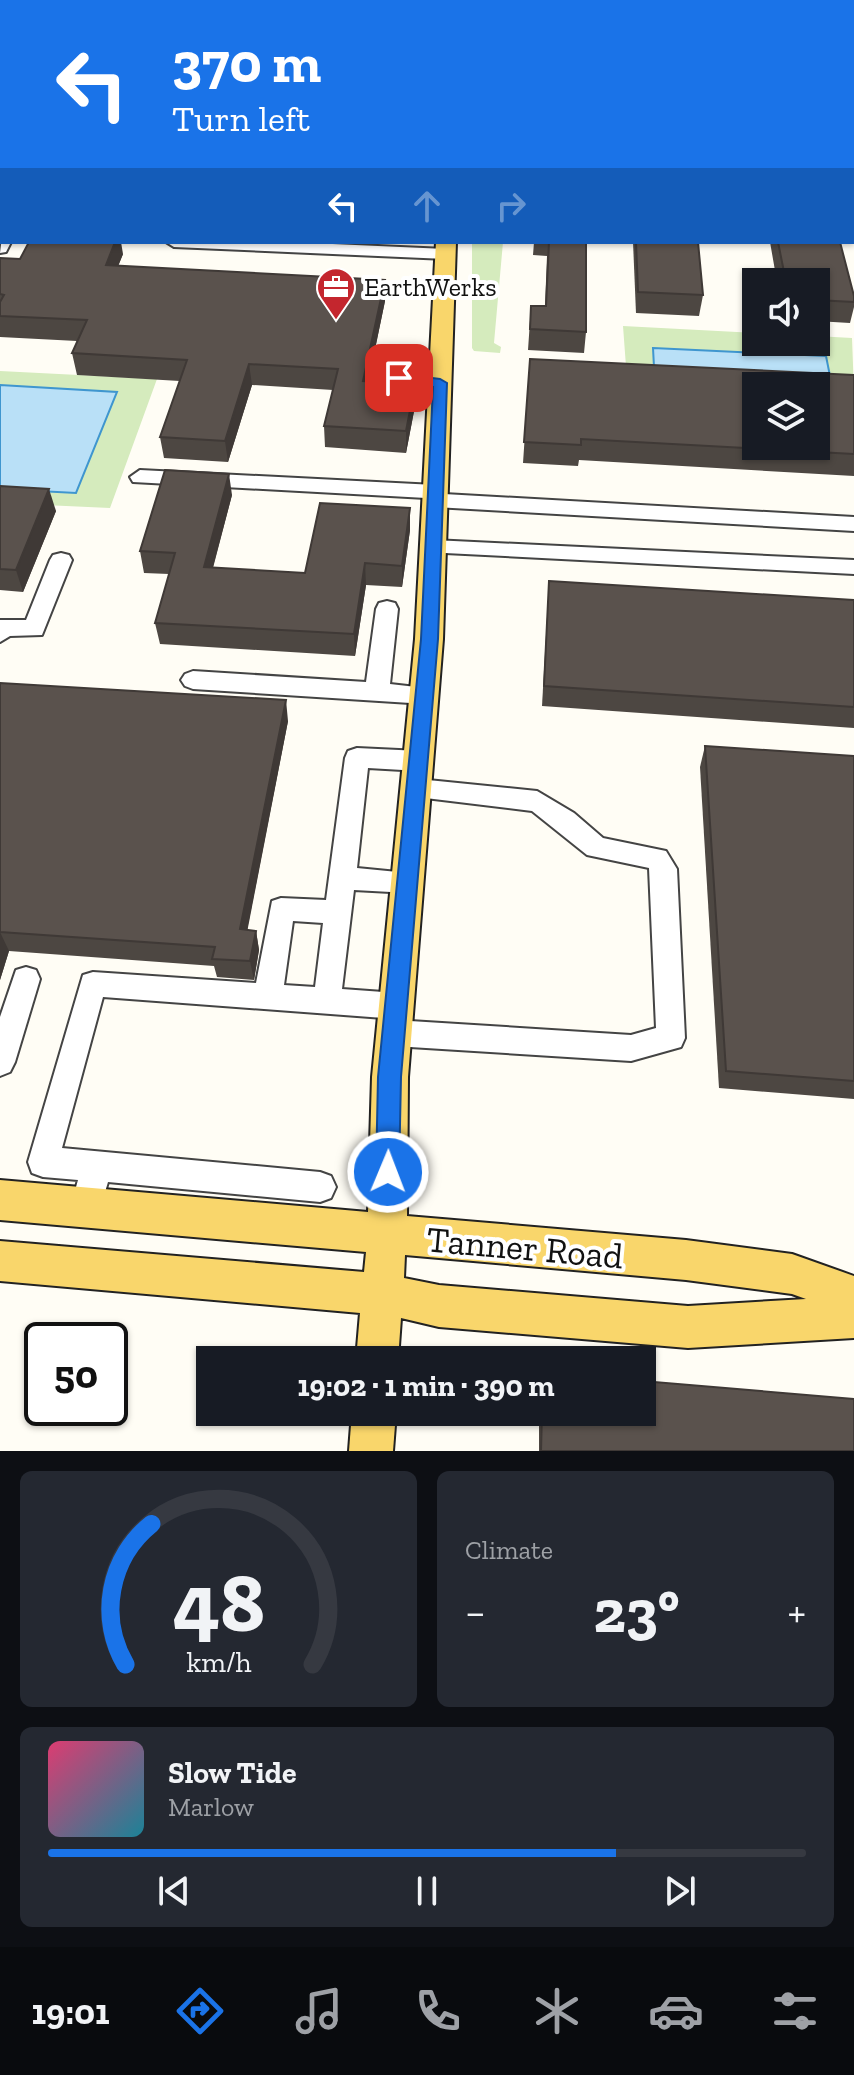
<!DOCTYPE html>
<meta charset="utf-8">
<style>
:root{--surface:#171b24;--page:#242831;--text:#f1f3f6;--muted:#9ea1a6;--line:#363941;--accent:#1a73e8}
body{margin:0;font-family:"Zilla Slab",serif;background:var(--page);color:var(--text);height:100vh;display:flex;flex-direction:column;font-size:30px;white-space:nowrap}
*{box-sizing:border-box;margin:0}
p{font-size:26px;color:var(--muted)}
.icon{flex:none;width:44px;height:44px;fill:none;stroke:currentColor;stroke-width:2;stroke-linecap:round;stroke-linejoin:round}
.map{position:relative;height:1451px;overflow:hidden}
.side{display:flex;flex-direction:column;gap:20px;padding:20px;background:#0d0f14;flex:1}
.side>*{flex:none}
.hud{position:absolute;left:0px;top:0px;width:854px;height:244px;box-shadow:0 2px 6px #0004;background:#1a73e8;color:#fff;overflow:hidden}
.tools{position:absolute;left:742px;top:268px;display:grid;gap:16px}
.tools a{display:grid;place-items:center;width:88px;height:88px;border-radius:0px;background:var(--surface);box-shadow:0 2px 6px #0004;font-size:40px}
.speed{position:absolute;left:24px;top:1322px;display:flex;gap:16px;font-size:40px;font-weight:700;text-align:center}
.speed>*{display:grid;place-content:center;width:104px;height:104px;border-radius:50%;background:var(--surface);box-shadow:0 2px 6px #0004;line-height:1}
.speed .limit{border:4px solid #111;border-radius:12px;background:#fff;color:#111}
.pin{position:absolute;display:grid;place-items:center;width:68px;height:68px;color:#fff;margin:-34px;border-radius:16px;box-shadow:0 4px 12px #0006}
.me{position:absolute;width:88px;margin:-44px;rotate:1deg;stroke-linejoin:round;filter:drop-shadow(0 0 6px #0008)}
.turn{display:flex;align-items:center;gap:28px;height:168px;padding:0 40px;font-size:36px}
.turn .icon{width:104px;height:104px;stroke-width:2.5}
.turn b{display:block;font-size:56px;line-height:68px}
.lanes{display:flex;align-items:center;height:76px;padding:0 40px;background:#0003;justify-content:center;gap:40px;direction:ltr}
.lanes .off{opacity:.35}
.big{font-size:60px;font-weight:700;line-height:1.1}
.side .tile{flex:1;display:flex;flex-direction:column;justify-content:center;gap:12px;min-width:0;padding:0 28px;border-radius:12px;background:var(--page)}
.side .dial{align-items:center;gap:0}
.dial svg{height:208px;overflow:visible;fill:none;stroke:var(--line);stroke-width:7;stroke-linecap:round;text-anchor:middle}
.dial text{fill:var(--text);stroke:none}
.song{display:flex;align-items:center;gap:24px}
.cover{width:96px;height:96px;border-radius:12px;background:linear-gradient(135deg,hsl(340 70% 55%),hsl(190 70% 35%))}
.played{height:8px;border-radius:4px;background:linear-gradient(90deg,var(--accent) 75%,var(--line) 75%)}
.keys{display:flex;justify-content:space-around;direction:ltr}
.heat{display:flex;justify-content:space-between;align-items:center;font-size:44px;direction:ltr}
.side .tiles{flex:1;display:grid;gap:20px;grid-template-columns:1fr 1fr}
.tile:last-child{grid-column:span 2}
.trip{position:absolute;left:196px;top:1346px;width:460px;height:80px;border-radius:0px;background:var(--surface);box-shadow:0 2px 6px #0004;font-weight:700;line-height:80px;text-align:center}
.tab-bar{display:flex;height:128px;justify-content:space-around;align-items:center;background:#090b0e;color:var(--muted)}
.tab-bar .icon{width:56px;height:56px}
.tab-bar .selected{color:var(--accent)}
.tab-bar b{font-size:36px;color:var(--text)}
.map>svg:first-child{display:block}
</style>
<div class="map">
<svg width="854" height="1451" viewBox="0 0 854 1451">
<rect width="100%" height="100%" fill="#fffdf5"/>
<!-- green -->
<g fill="#d5ebbd">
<polygon points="472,242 503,242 494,343 501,347 500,353 474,351 472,348"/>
<polygon points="623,326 756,333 756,342 816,342 816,336 852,338 854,392 816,386 627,380"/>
<polygon points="0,371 157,379 110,508 0,503 116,392 0,385"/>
</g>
<!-- water -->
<g fill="#b9e0f7" stroke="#3f96cf" stroke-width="2">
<polygon points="653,348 826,356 830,376 654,367"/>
<polygon points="0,385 117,392 76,493 0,489"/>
</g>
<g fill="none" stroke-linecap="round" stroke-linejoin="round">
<!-- minor casing -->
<g stroke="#444" stroke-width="4">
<g id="minor">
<rect x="528" y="0" width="12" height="2"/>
<polygon points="612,0 642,0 643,2 613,2"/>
<rect x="827" y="0" width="12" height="2"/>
<rect x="852" y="63" width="2" height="8"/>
<rect x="852" y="188" width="2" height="10"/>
<polygon points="852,207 854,208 854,218 852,217"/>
<polygon points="2,237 2,242 11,242 6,252 0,253"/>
<polygon points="166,242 287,242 446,249 454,254 446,259 174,247"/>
<polygon points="397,369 408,376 440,377 449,383 440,389 396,385 388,375"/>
<polygon points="140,470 435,485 442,487 444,494 854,517 854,531 435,507 428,505 426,498 133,482 130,477"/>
<polygon points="433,540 854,560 854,574 425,552 422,547 425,542"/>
<polygon points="61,553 69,555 72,560 42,635 10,636 0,642 0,620 26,620 50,560 53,555"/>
<polygon points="387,601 395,603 398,609 390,684 434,689 438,695 434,701 426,704 193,689 185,686 181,680 185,674 193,671 366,682 376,609 379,603"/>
<path d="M357,748L420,751L429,754L432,761L429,768L420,771L368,768L357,868L418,874L422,882L418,890L409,893L354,890L342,989L397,993L407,997L411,1006L407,1015L397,1019L103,997L62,1148L320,1172L331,1176L336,1187L331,1198L320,1202L108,1182L97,1219L86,1224L75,1219L70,1208L78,1180L43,1177L32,1173L28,1162L83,975L93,972L256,983L272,901L281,898L326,900L345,758L348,751ZM293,921L323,923L315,987L284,985Z"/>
<polygon points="418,779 537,791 574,813 603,838 666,851 677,869 685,1038 681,1047 631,1061 394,1046 384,1042 380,1033 384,1024 394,1020 631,1035 656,1028 649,868 587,855 532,811 409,796 406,789 409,782"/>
<polygon points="26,967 36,970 40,979 15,1062 10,1072 0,1076 0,1017 16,970"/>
</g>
</g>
<!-- major casing -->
<g stroke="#222" stroke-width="4">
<g id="major">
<path d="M436,242H456L443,639L408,1077L407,1216L686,1240L792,1254L854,1276V1338L688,1348L439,1327L401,1318L398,1360H356L360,1313L0,1281V1241L364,1272L366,1252L0,1220V1180L368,1212L372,1077L415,639ZM405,1255L686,1280L792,1294L806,1299L688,1306L439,1285L404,1278Z"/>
<polygon points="352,1412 396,1412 393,1451 349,1451"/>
</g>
</g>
<!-- minor -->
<use href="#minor" fill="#fff" fill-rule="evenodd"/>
<!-- major -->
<use href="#major" fill="#f9d66b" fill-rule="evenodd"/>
</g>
<!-- wall -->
<g fill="#4d4742">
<polygon points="0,0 181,0 180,2 2,2 2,33 0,33"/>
<polygon points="843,0 854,0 854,45 852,39 852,2 843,2"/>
<rect x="852" y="113" width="2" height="72"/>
<polygon points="534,242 586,242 586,332 584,353 528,350 531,306 545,306 547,256 533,255"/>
<polygon points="633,242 698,242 703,295 699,316 636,313"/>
<polygon points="770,242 840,242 854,296 854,307 850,323 816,321 816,282 777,282"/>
<polygon points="123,254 118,266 385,280 385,301 368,382 415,385 415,406 406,453 325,447 324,426 333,390 252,385 228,462 164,458 160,437 180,381 77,375 72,353 77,341 0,337 0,258 20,259"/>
<polygon points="530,359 854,375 854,476 579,460 578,466 523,463"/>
<polygon points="0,486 56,511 23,592 0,590"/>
<polygon points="232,495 213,568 305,573 410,508 410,530 402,587 366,585 355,656 160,644 155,623 169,574 144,573 140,551"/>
<polygon points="549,581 854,600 854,728 542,706"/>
<polygon points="0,683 288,721 247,930 256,931 259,950 254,980 217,977 214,966 9,951 0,980"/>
<polygon points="705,746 854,756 854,1099 719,1088 700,767"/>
<polygon points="539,1412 642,1412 854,1451 539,1451"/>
</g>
<!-- shaded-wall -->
<g fill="#3f3936">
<polygon points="169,0 181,0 180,2 168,2"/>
<polygon points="115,242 121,242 123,254 110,286 106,265"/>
<polygon points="385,280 385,301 364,403 363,381"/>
<polygon points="249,364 252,385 228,462 225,441"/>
<polygon points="415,385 415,406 406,453 406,431"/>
<polygon points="229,474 232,495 207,589 204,567"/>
<polygon points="49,489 56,511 23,592 16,570"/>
<polygon points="410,508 410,530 402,587 402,566"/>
<polygon points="365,563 366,585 355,656 354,634"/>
<polygon points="286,700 288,721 244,948 240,929"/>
<polygon points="256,931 259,950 254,980 250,961"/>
<polygon points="0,932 9,951 0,980"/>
</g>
<!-- building -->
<g fill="#5a524d" stroke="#3f3936" stroke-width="2" fill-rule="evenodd">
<polygon points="0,0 169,0 168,2 2,2 2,14 0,14"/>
<polygon points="213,0 274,0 273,2 212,2"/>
<polygon points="331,0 362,0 362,2 330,2"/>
<polygon points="416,0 461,0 460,2 416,2"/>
<polygon points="850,0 854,0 854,12 852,2 851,2"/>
<rect x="852" y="113" width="2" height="52"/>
<polygon points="29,242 115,242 106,265 385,280 363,381 415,385 406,431 324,426 338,369 249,364 225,441 160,437 187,360 72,353 87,320 0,316 0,302 4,295 0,294 0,258 20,259"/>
<polygon points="549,242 586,242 586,332 530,329 531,306 546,306"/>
<polygon points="636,242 698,242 703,295 638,292"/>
<polygon points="778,242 840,242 854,296 854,302 816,300 816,282 786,282"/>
<path d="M530,359L854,375V454L581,439V445L524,442ZM756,386H816V446H756Z"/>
<polygon points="165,470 229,474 204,567 305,573 320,503 410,508 402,566 365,563 354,634 155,623 175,553 140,551"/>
<polygon points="0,486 49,489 16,570 0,569"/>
<polygon points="549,581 854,600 854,707 544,686"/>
<polygon points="0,683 286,700 240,929 256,931 250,961 212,959 215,947 0,932"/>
<polygon points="705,746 854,756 854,1081 726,1071"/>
<polygon points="642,1381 854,1399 854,1451 541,1451 542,1412 642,1412"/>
</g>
<!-- route -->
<polygon fill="#1a73e8" stroke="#114b97" stroke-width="2" points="399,374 440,379 447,383 438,639 401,1077 399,1172 396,1180 388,1184 380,1180 376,1172 378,1077 421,639 433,387 398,384 392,378"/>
<!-- icons -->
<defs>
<g id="office-pin" transform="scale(2)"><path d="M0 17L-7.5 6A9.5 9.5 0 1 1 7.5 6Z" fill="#c4262e" stroke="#fff"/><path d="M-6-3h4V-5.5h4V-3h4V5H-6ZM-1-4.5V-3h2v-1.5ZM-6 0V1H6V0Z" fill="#fff"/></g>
</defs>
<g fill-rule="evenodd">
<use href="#office-pin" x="336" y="287"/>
</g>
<g text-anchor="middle" stroke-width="8" stroke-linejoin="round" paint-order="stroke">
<!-- far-poi labels -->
<g font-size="26" fill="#111" stroke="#fff" text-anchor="start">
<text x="364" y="296">EarthWerks</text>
</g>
<!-- near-street labels -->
<g font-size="36" fill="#111" stroke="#fff">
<text transform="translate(525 1247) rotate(5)" y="13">Tanner Road</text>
</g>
</g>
</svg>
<div class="tools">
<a><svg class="icon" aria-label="sound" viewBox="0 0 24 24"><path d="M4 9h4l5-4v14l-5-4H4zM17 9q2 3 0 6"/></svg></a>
<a><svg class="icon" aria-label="layers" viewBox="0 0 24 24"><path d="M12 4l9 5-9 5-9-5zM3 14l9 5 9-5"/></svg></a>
</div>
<div class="speed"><div class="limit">50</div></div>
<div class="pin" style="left:399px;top:378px;background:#d93025"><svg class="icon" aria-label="arrive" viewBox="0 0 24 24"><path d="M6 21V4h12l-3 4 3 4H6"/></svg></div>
<svg class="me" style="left:388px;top:1172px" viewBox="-20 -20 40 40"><circle r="17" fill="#1a73e8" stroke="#fff" stroke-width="3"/><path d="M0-11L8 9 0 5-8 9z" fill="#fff"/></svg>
<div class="trip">19:02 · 1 min · 390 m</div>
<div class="hud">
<div class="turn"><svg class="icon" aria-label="left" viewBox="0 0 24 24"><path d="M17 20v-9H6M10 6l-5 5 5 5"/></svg><div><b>370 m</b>Turn left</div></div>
<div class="lanes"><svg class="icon" aria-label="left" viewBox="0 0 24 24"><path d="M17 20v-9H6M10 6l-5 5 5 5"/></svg><svg class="icon off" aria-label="ahead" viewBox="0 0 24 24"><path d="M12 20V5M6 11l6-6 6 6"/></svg><svg class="icon off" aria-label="right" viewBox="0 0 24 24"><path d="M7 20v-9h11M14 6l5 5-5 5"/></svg></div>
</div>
</div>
<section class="side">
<div class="tiles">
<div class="tile dial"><svg viewBox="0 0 100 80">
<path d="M14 69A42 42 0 1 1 86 69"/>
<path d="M14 69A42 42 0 0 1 24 15" stroke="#1a73e8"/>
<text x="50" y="56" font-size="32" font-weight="700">48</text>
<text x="50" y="72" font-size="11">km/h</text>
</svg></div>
<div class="tile"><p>Climate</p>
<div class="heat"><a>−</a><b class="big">23°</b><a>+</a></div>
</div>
<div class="tile">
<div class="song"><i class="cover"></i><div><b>Slow Tide</b><p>Marlow</p></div></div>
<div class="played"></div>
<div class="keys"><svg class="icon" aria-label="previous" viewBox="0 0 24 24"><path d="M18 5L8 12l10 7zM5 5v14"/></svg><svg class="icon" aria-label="pause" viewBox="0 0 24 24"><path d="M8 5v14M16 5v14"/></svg><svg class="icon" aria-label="next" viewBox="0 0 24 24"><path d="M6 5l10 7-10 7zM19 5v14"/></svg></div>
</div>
</div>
</section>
<nav class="tab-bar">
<b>19:01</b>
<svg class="icon selected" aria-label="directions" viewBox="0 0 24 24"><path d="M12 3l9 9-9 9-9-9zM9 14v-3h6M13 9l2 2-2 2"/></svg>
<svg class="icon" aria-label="music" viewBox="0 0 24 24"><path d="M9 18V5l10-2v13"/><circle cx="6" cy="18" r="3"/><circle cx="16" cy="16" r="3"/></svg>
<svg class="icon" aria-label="phone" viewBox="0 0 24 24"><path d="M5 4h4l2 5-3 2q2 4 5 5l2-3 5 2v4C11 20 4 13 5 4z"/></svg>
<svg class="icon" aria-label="climate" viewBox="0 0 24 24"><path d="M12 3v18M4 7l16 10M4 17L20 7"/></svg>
<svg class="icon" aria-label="car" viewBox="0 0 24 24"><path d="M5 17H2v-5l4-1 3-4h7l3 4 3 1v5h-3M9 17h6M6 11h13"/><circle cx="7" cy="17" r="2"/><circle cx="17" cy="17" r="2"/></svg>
<svg class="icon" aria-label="filters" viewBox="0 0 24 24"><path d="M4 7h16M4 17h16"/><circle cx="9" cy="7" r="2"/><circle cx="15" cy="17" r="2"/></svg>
</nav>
